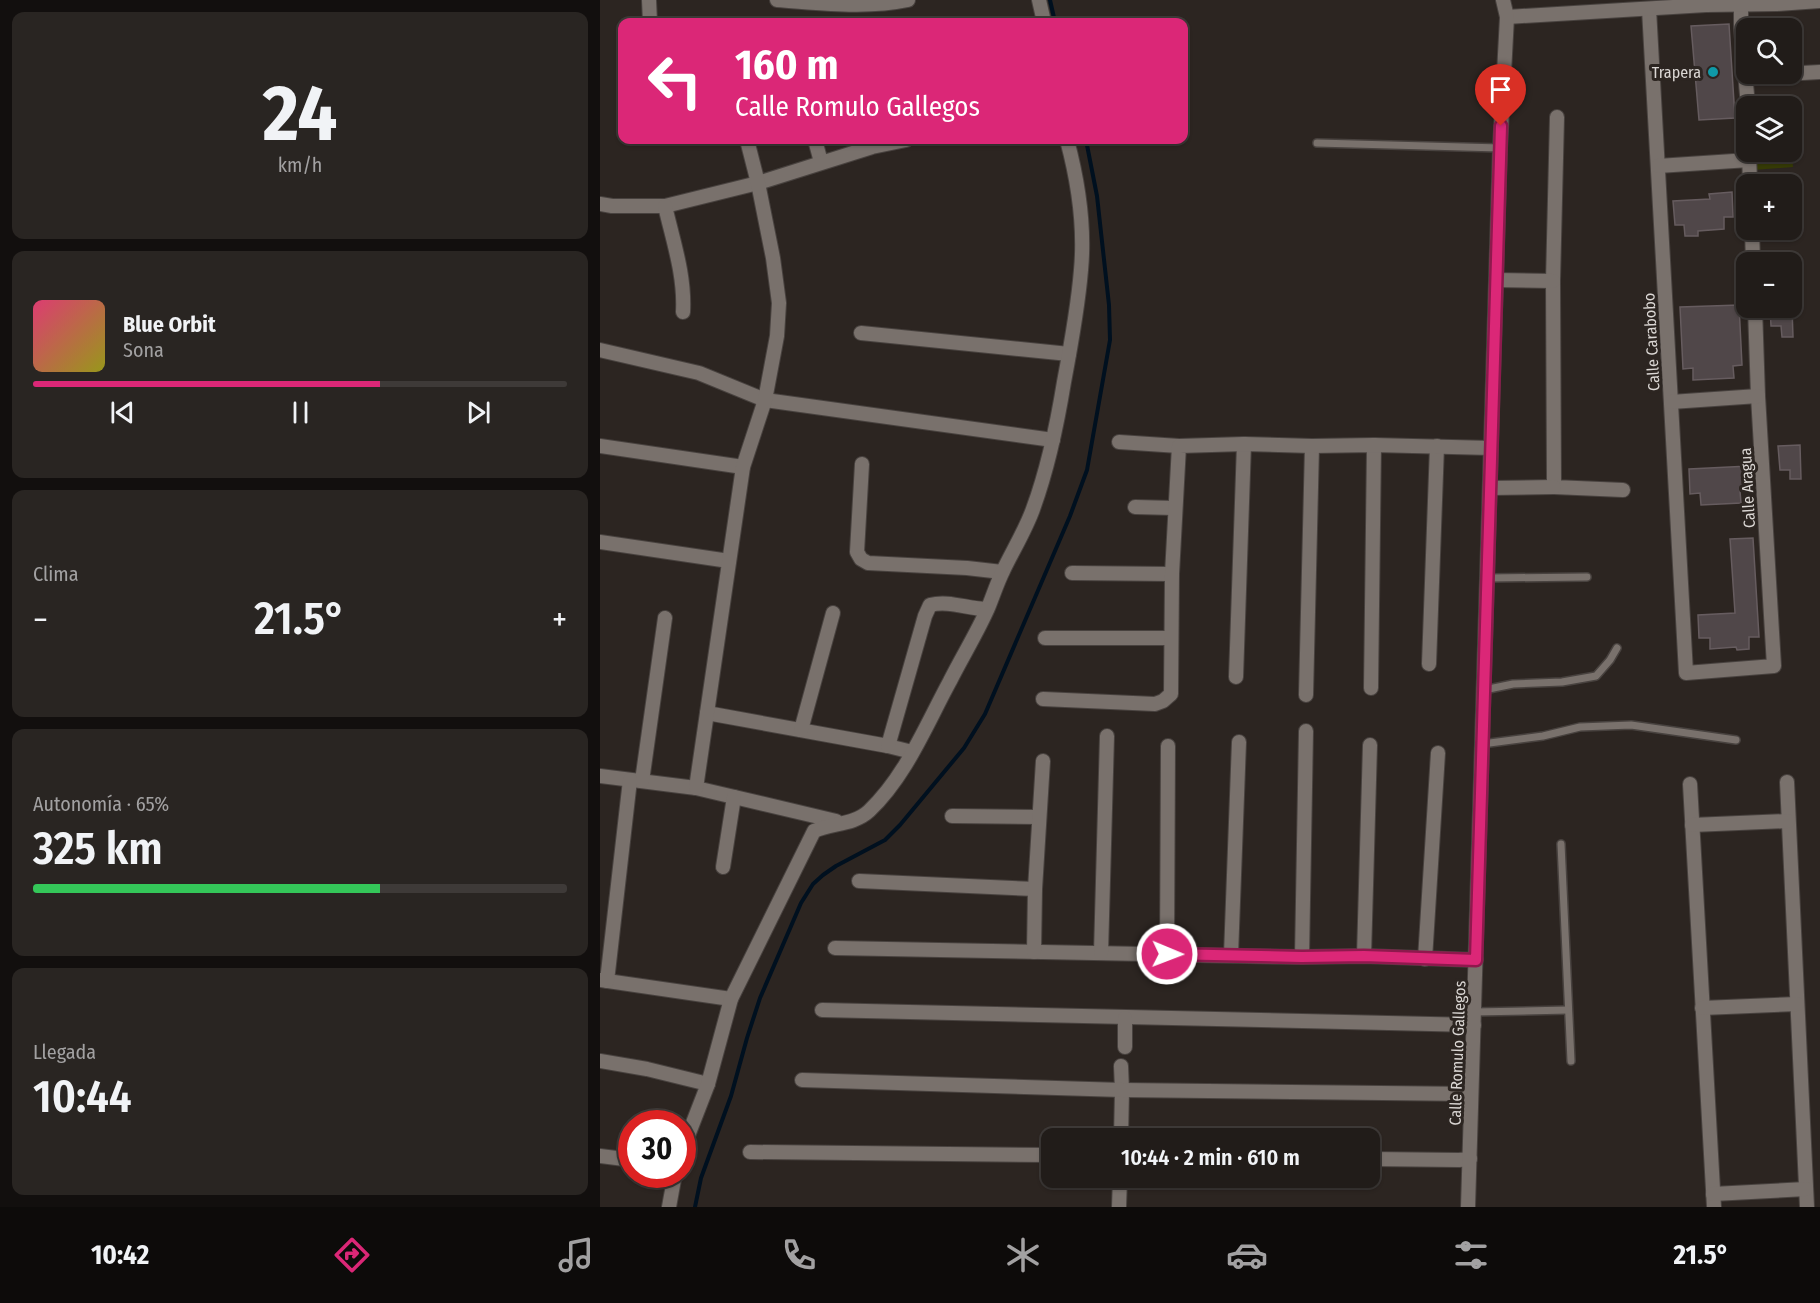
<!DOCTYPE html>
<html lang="es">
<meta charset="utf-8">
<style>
:root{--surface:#211c19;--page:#292522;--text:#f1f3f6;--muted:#a2a1a2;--line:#3e3a38;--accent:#db2777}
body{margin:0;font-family:"Fira Sans Condensed",sans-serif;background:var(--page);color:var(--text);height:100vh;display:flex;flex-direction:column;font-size:22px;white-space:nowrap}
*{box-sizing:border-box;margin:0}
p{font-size:20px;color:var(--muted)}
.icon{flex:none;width:33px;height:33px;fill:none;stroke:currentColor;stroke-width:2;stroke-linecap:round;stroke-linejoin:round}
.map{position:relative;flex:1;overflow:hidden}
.drawer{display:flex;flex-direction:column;gap:12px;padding:12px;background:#120f0e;width:600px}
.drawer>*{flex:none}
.banner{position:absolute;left:18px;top:18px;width:570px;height:126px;border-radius:12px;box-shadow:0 2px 4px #0004,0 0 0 2px var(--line);background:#db2777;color:#fff;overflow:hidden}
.tools{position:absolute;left:1136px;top:18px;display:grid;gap:12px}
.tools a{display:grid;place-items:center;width:66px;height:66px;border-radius:12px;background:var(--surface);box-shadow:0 2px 4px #0004,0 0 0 2px var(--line);font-size:30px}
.speed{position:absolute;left:18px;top:1110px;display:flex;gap:12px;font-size:30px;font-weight:700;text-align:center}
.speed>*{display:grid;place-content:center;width:78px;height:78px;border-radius:50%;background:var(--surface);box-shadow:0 2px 4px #0004,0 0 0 2px var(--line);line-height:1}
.speed .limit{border:9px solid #d22;background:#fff;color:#111}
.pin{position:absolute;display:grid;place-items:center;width:51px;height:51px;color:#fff;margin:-62px -26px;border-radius:50% 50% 50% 0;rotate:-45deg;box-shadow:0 0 6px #0007}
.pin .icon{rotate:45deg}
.me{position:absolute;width:66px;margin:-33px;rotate:91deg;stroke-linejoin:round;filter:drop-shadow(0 0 4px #0008)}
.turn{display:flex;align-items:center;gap:21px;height:126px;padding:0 18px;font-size:27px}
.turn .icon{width:78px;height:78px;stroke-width:2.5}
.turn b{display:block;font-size:42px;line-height:51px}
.big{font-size:45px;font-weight:600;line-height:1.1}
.drawer .tile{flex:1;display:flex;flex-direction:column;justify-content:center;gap:9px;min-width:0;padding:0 21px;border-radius:12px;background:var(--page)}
.drawer .dial{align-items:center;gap:0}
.dial b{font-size:78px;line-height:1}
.song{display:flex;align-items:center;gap:18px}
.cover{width:72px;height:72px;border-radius:9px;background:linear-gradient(135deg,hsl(340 70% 55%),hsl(60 70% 35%))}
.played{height:6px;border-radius:3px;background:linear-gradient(90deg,var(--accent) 65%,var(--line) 65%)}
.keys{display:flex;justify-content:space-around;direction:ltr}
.heat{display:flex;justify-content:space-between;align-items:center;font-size:33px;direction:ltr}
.charge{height:9px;border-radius:4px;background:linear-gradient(90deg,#34c759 65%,var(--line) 0)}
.trip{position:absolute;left:441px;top:1128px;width:339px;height:60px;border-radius:12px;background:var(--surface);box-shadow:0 2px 4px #0004,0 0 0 2px var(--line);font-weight:600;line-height:60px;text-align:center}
.tab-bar{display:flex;height:96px;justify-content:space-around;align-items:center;background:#0d0b0a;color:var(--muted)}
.tab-bar .icon{width:42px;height:42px}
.tab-bar .current{color:var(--accent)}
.tab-bar b{font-size:27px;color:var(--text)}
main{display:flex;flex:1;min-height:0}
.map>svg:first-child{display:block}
</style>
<main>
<section class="drawer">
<div class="tile dial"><b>24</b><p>km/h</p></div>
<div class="tile">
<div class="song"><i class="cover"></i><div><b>Blue Orbit</b><p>Sona</p></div></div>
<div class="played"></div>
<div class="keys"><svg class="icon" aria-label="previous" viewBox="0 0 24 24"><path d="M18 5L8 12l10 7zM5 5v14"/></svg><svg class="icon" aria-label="pause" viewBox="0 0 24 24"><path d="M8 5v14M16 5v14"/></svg><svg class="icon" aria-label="next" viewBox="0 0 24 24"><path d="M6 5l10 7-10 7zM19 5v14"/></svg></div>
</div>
<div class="tile"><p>Clima</p>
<div class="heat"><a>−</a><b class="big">21.5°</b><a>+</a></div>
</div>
<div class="tile"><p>Autonomía · 65%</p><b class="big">325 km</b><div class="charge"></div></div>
<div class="tile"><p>Llegada</p><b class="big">10:44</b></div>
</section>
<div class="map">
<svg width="1220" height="1207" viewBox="0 0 1220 1207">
<rect width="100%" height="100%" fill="#2c2521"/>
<!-- green -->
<polygon fill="#363b06" points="1191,147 1193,167 1153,170 1152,152 1191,152"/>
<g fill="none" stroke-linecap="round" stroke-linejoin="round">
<!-- stream -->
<g stroke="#00101f" stroke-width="4">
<polyline points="450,0 455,22"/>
<polyline points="95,1207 101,1178 131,1096 147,1038 160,998 201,903 213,884 223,875 236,866 285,840 300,825 364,748 385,714 470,516 487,470 510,340 509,305 497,196 486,140"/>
</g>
</g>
<!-- building -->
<g fill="#504749" stroke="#665c5f" stroke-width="1.5">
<polygon points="1129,24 1135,118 1099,120 1091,26"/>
<polygon points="1132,192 1133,217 1124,217 1124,229 1098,231 1098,236 1085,236 1084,225 1075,225 1073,201 1110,199 1109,194"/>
<polygon points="1139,305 1142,365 1133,366 1134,378 1093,380 1093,368 1083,369 1080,307"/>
<polygon points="1170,308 1192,308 1193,337 1182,337 1181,326 1171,326"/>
<polygon points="1200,445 1201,479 1190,479 1190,470 1180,470 1178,446"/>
<polygon points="1149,466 1150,491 1140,491 1141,503 1101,505 1100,493 1090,494 1089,469"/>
<polygon points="1153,538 1159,637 1149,637 1149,649 1137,650 1136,647 1110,649 1110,638 1099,638 1098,615 1135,613 1130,539"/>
</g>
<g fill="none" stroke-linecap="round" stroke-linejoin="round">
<!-- service casing -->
<g stroke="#48423f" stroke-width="10">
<g id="service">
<polyline points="717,143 900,148"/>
<polyline points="888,578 987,577"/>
<polyline points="884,690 913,684 962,682 996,676 1010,660 1017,648"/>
<polyline points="882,744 943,736 980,727 1031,725 1136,740"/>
<polyline points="961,844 971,1061"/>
<polyline points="874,1012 968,1010"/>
</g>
</g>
<!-- minor casing -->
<g stroke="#48423f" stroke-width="16">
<g id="minor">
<polyline points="49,0 50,22"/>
<path d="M177,0C221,3 265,9 308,0"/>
<polyline points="439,0 444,22"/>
<polyline points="1141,5 1141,28 1148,106"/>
<polyline points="1049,9 1086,673 1174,666 1158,396 1155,308"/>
<polyline points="907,17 1106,5 1177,4 1220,1"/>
<polyline points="1202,73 1220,72"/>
<polyline points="957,117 953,281 954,487 1023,490"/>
<polyline points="215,140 221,162"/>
<polyline points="1149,152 1150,184"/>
<polyline points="1058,166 1149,160"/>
<polyline points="0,204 12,206 65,206 158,183 272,147 306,140"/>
<path d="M65,206C73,241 85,275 83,312"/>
<polyline points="1152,230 1153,262"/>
<polyline points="896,280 953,281"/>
<polyline points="261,333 469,354"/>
<polyline points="0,350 99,373 165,400 453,440"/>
<polyline points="1071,402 1158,396"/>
<polyline points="519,442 579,446"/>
<polyline points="0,446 143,467"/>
<polyline points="262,464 257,552 261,559 268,563 367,568 402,572"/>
<polyline points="890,488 954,487"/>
<polyline points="535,507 574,508"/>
<polyline points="0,542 129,561"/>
<polyline points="472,573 572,574"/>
<polyline points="445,638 571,638"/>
<polyline points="829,664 837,446"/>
<polyline points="636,677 644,444"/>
<polyline points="771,688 774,445"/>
<polyline points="706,695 712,446"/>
<polyline points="443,699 555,704 563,701 571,694 572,574 579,446 644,444 712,446 774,445 891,448"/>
<polyline points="107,713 288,746 312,752"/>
<polyline points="201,730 233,613"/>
<path d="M288,746L325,616L330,605C349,600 368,609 387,609"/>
<polyline points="0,776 96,788 236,821"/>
<polyline points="42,781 65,618"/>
<polyline points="1187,782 1207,1207"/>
<polyline points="1090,784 1114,1207"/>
<polyline points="96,788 143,467 165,400 177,336 179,303 173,258 158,183 147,140"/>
<polyline points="352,816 439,817"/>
<polyline points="1092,825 1188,821"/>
<polyline points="123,867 134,797"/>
<polyline points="259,881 435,889"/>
<polyline points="235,948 702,957 764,956 876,960"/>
<polyline points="434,952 435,889 443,761"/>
<polyline points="501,953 507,736"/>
<polyline points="567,954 568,746"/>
<polyline points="631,955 639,742"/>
<polyline points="764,956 770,745"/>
<polyline points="702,957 706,731"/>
<polyline points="825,959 838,753"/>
<polyline points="0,980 131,999"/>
<polyline points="7,981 30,780"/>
<polyline points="1102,1008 1197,1004"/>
<polyline points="222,1010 874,1025"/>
<polyline points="525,1047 525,1018"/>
<polyline points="0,1061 47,1069 108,1084"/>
<polyline points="521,1066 522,1090 521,1138"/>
<polyline points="202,1080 522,1090 871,1094"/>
<path d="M82,1151L108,1084L131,999L214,831C232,823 254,825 269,811C306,776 326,725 350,681C362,657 377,633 388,608C393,596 397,583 403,571C413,550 425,531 433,509C448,468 457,425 464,382C471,345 478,307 481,270C485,227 478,181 467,140"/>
<polyline points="150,1152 452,1155"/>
<polyline points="0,1156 32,1160"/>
<polyline points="770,1159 859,1160 870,1159"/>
<polyline points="1113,1194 1206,1189"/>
<polyline points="69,1207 75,1174"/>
<polyline points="519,1207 520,1178"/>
<polyline points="868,1207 900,148 907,17 903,0"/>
</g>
</g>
<!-- service -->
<use href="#service" stroke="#79716c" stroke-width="7"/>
<!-- minor -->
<use href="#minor" stroke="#79716c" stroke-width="14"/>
</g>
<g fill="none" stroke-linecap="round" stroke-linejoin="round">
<!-- route casing -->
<g stroke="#8e194d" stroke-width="15">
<polyline id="route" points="567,954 702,957 764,956 876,960 901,126"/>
</g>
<!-- route -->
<use href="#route" stroke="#db2777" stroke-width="10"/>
</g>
<!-- markers -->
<circle fill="#0f9aa8" stroke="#2c2521" stroke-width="2" cx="1113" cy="72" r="6"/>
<g text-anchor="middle" stroke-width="6" stroke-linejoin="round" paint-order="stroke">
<!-- poi labels -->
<g font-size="16" fill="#dbd7d4" stroke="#2c2521" text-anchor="end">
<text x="1101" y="78">Trapera</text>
</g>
<!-- street labels -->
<g font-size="16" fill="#dbd7d4" stroke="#2c2521">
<text transform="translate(1051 342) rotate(-93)" y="6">Calle Carabobo</text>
<text transform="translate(1147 488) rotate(-93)" y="6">Calle Aragua</text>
<text transform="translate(857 1053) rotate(-88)" y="6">Calle Romulo Gallegos</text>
</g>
</g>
</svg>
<div class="tools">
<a><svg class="icon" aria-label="search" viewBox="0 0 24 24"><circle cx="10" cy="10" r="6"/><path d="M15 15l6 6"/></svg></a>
<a><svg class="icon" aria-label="layers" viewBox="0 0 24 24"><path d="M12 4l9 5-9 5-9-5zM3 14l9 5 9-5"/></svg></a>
<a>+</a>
<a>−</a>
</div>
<div class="speed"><div class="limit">30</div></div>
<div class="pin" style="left:901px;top:126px;background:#d93025"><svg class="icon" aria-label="arrive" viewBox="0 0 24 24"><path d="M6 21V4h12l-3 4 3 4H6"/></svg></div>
<svg class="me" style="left:567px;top:954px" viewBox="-20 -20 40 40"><circle r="17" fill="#db2777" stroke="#fff" stroke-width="3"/><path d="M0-11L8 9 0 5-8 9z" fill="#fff"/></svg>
<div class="trip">10:44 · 2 min · 610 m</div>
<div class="banner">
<div class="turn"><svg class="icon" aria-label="left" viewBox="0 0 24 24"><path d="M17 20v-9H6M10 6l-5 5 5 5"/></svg><div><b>160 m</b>Calle Romulo Gallegos</div></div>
</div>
</div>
</main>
<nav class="tab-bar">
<b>10:42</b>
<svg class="icon current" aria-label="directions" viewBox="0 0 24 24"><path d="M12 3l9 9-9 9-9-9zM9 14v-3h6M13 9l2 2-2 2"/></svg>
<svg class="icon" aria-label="music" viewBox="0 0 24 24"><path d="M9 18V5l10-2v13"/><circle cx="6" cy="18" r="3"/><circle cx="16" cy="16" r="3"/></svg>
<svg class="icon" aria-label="phone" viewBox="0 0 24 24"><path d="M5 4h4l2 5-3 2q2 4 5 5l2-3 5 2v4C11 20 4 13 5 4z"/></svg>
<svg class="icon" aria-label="climate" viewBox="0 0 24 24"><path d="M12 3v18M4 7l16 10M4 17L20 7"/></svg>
<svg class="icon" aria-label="car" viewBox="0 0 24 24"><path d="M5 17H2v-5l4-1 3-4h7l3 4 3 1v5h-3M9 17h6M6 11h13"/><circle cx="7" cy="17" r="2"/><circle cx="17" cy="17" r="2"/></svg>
<svg class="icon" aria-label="filters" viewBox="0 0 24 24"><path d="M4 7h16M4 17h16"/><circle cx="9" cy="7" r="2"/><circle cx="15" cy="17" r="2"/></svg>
<b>21.5°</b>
</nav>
